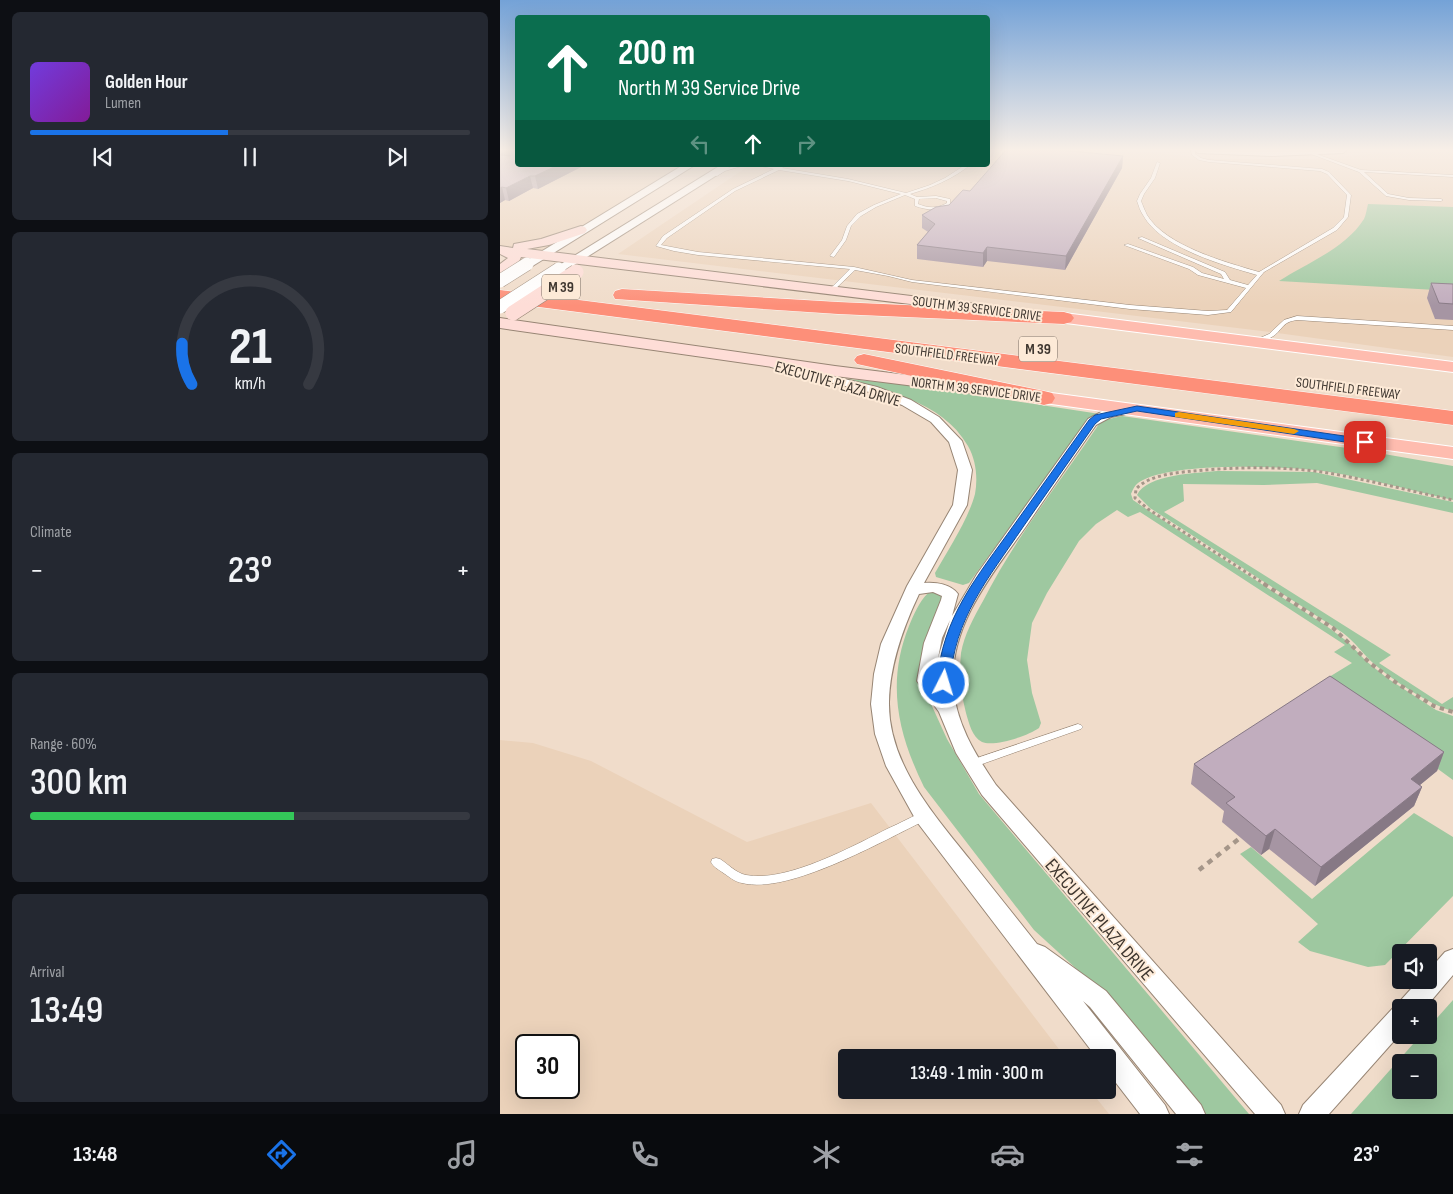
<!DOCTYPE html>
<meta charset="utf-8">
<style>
:root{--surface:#171b24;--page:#242831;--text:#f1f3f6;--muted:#9ea1a6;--line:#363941;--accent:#1a73e8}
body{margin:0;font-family:"Sofia Sans Condensed",sans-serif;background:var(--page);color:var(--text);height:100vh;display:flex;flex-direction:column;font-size:19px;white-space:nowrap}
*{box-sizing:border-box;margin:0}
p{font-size:16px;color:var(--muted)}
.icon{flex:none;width:28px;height:28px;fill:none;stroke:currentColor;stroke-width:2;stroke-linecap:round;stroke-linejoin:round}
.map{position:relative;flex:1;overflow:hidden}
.panel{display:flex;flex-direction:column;gap:12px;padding:12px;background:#0d0f14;width:500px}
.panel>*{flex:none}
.guide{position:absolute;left:15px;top:15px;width:475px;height:152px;border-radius:5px;box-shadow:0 5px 20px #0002;background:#0b6e4f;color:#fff;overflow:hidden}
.tools{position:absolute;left:892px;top:944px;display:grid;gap:10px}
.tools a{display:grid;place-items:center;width:45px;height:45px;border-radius:5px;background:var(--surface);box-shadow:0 5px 20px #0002;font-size:25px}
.speed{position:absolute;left:15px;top:1034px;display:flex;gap:10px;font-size:25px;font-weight:700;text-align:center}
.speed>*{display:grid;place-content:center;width:65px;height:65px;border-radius:50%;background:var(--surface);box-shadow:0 5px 20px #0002;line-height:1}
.speed .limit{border:2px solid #111;border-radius:8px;background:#fff;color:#111}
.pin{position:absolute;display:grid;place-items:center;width:42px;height:42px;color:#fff;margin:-21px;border-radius:10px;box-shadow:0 2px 8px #0006}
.me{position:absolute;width:55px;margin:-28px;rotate:5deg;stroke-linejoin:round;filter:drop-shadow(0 0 4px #0008)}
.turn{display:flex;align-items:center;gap:18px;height:105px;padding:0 20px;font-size:22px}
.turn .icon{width:65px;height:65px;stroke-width:2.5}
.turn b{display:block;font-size:35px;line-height:42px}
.lanes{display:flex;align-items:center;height:48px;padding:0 20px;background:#0003;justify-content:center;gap:25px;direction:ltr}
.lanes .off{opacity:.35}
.big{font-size:38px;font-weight:600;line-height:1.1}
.panel .tile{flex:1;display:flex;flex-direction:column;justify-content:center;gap:8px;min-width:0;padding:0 18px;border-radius:8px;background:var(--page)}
.panel .dial{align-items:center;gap:0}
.dial svg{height:130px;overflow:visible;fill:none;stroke:var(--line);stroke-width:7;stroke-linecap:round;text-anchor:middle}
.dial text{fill:var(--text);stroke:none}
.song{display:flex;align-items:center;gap:15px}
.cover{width:60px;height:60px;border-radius:8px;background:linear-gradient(135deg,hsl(260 70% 55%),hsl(290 70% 35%))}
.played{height:5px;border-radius:2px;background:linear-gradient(90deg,var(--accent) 45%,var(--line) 45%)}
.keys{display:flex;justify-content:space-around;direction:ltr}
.heat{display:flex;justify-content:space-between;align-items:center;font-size:28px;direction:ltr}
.charge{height:8px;border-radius:4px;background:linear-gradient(90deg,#34c759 60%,var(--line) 0)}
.trip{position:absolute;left:338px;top:1049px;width:278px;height:50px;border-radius:5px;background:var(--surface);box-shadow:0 5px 20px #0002;font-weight:600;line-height:50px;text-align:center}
.dock{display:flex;height:80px;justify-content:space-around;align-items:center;background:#090b0e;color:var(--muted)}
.dock .icon{width:35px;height:35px}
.dock .selected{color:var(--accent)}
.dock b{font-size:22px;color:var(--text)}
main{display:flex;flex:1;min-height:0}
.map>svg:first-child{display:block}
</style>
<main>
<section class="panel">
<div class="tile">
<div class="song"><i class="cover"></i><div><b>Golden Hour</b><p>Lumen</p></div></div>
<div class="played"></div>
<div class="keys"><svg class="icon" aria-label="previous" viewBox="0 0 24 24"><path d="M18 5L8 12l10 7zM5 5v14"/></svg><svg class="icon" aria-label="pause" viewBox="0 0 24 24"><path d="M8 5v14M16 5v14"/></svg><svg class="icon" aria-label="next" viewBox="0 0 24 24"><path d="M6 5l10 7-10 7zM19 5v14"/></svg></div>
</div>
<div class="tile dial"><svg viewBox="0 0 100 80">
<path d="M14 69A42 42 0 1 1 86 69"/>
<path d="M14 69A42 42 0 0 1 8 44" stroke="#1a73e8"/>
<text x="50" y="56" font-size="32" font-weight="700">21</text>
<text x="50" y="72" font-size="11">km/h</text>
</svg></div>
<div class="tile"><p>Climate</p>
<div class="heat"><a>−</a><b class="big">23°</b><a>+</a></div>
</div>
<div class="tile"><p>Range · 60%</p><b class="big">300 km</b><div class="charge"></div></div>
<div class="tile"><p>Arrival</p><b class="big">13:49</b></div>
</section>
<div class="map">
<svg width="953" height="1114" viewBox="0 0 953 1114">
<rect width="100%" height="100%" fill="#f0dcca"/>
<!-- built -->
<g fill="#ebd2ba" fill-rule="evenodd">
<polygon points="0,150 18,165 190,165 42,255 0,250"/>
<polygon points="488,150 626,150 714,159 813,159 916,150 953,150 953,357 762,331 118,254 250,165 488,165"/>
<path d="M0,740L33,743L91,761L247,842L371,803L565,1057L346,1058V1090H590L609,1114H0ZM26,1045H69V1088H26Z"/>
</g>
<!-- green -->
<g fill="#9ec8a0" fill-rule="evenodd">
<path d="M868,204L953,207V291L779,281C807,263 846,248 864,219C866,215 867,208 868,204Z"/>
<path d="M336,378L402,384L600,414L583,427L469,583L463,585L436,577L435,573C448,550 468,520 475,494C478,478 476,460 468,446C441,399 383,391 336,378Z"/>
<path d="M622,416L861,450L953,466V500C910,490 867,478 823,471C783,466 678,462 643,480C636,483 634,487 631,494L633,500L658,517L825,625L848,642L866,661L887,678L936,710L953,716V780L875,723L816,685L852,663L834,652L845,645L640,512L628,517L617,510L596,524L579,541L547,593L532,623L527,660L532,693L541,723L539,728C528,736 494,747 482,742C472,737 469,723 466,713C461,694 459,673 461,653C464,635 474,617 483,601C515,538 560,482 599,424L605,420Z"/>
<path d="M718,471L814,472L953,502V513L817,483L764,485L683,484L684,501L664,512L891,655L879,663L942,704L953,697V711C931,706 891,679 873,663C863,654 855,642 843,633L650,508L637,495C647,474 697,473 718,471Z"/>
<path d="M428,593H439L445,597L426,693L447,739L479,794L749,1114H700L604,994L534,930L424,787C398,734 386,683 409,626C414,614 419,602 428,593Z"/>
<polygon points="914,813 953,837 953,896 885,965 868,967 810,951 798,942 818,924 740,854 751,847 812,899"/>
<path d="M953,1000V1114H851L921,1035H929V1027ZM929,1062V1090H901V1062Z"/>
</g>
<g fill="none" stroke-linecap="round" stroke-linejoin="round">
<!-- service casing -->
<g stroke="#978574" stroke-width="1">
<g id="service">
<path d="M691,150H695V154L701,158L709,160L822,169L829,172L851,195L848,217L837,230L764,272L731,312L708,315L630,309L412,282L388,276L355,270L331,293L328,291L350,269L198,255L174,251L156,246L163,236L233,189L274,169L256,165L278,167L282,165H287L282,168L348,179L406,193L430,185L445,178L465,165H470C453,179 431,188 410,194L417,197L436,196L450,199V205C438,212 427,210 415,206V199L405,195L376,207L361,216L351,226L346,240L334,257L330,256L342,240L347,226L357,214L374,205L401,194L348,181L279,170L235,191L167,238L161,245L198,252L354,267L412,280L630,305L708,311L727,310L746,288L698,275L689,269L624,245L628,244L693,267L702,273L724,279L721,274L638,238L642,237L725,272L730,280L748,285L757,275C723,265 661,248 643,215C640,211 639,206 637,201L640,194L651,178L657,162L660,163L655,178L644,194L641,201C643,206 645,211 647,215C666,246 725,262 759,272L833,228L844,217L847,195L827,174L820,171L709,162L699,160L692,155ZM436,198L447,201V203C437,209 428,208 418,204L419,199Z"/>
<polygon points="811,152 861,170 953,175 953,177 864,172 888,194 909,198 941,199 943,200 941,201 909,200 886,196 859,172 811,154"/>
<polygon points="239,165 245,165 225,171 217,176 214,175 223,169"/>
<path d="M797,316L953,326V330L797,320C783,322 784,327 775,335C770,339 762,341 756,343L753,341L769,334L784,320Z"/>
<polygon points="578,724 581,725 583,727 581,729 471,768 468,767 466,764 468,761"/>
<path d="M424,812L428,813L429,816L428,819C384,840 289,895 242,883C235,882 228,876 222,872C218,869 213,867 211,862L212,859L216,858L220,859C228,864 236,873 246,875C286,883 353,846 389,828C401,823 412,816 424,812Z"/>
</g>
</g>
<!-- minor casing -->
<g stroke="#978574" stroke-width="2">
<g id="minor">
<path d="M275,362L377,387L411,400L439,417L462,441L472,470L467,505L424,583C436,582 451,584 458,594L452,616L477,574L588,419L603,411L632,405L638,409L636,412L611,417L596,425C573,458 550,491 527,525C494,572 450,623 453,684C455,722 475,754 496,785L781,1105L785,1114H755L482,795L456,753L439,712L417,681L424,643L441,600L442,596L433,592L419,594C403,628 390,664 389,702C388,764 435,816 471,861C493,889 515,916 537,944L545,947L606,991L701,1105L705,1114H676L590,1007L583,1001L665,1105L669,1114H640L606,1070V1058H597L417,822L386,766L375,734L371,704L374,674L381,644L407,586L453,505L458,470L449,442L431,422L402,405L369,392L271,367L269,365L271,363ZM450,620L438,658L442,638Z"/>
<polygon points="953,949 953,975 925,1008 901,1008 901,1033 829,1114 799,1114 803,1105 893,1008 898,1006 901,1000 919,980 929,980 929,970 945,952"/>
</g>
</g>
<!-- tertiary casing -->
<g stroke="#978574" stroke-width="2">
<g id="tertiary">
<polygon points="694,150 847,150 843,153 772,156 698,153"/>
<polygon points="183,165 195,165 31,267 23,267 21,264"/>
<polygon points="221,165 233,165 63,272 55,272 53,269"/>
</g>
</g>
<!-- secondary casing -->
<g stroke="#978574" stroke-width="2">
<g id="secondary">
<polygon points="81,226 85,227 87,230 85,233 49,245 27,249 501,307 506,308 508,311 506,314 501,315 21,257 17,266 0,274 0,264 8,258 0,254 0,246 13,248 14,244 41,239"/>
<polygon points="0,318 335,366 487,385 493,386 495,390 493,394 487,395 335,376 0,328"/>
</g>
</g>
<!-- primary casing -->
<g stroke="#fff" stroke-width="2">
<g id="primary">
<polygon points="564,313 953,362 953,372 558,322 556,318 558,314"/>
<polygon points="544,392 953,447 953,459 537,402 534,398 537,394"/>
</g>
</g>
<!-- motorway casing -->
<g stroke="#fff" stroke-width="1">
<g id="motorway">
<polygon points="122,289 338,302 564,312 571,314 574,318 571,322 564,324 338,314 115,299 113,295 115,291"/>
<polygon points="0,290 953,411 953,425 0,302"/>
<polygon points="364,354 544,391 552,393 555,398 552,403 544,405 357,364 354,360 357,356"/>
</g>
</g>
<!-- path-far2 -->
<path stroke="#a59689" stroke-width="3" stroke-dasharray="3 3" stroke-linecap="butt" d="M766,585L648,509L635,498L636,489C649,475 674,473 693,471C735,467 780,466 822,472C866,479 910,491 953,500"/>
<!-- path-far1 -->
<polyline stroke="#a59689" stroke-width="4" stroke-dasharray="4.5 4.5" stroke-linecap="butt" points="764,584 833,628 870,663 898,684 934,706 953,712"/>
<!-- path -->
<polyline stroke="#a59689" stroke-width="4.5" stroke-dasharray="5.5 5.5" stroke-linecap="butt" points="699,870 740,838"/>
<!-- service -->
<use href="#service" fill="#fff" fill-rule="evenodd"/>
<!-- minor -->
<use href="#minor" fill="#fff" fill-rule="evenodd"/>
<!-- tertiary -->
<use href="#tertiary" fill="#fff" fill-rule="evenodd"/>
<!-- secondary -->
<use href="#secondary" fill="#feddd7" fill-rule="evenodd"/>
<!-- primary -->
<use href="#primary" fill="#febcaf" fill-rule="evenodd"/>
<!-- motorway -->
<use href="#motorway" fill="#fd8f79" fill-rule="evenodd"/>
<!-- tertiary-bridge casing -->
<g stroke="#978574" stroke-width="14" stroke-linecap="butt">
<g id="tertiary-bridge">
<polyline points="0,281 27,264"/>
<polyline points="0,307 59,269"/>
</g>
</g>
<!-- secondary-bridge casing -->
<g stroke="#978574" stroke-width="16" stroke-linecap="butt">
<polyline id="secondary-bridge" points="13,313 76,272"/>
</g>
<!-- tertiary-bridge -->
<use href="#tertiary-bridge" stroke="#fff" stroke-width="13"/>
<!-- secondary-bridge -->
<use href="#secondary-bridge" stroke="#feddd7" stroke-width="15"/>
</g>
<!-- wall -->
<g fill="#a695a3">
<polygon points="0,150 18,150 18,165 85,165 38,189 33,188 9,201 5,200 0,203"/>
<polygon points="623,156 622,168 565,270 487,261 483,267 417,259 417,245 428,232 422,228 422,215 449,205 470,191"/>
<polygon points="931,283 953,284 953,320 935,319 927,298"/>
<polygon points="944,752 937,771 920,785 922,787 914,806 815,886 769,849 761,855 722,822 724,811 691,784 694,764"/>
</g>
<!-- shaded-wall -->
<g fill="#877985">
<polygon points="2,150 4,150 6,159 0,155"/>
<polygon points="623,156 622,168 565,270 566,256"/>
<polygon points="58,165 85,165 38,189 35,176"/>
<polygon points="30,176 33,188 9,201 6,188"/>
<polygon points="2,187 5,200 0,203 0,188"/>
<polygon points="487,247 487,261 483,267 483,253"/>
<polygon points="944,752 937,771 904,798 911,779"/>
<polygon points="922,787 914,806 815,886 821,867"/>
<polygon points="775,829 769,849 761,855 766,836"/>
</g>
<!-- building -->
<g fill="#c1adbe" stroke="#877985">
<polygon points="0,150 2,150 0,155 11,156 11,152 7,150 18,150 18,165 58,165 35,176 30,176 6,188 2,187 0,188"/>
<polygon points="506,150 560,150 623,156 566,256 487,247 483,253 417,245 435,224 422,215 436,207 449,205 463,190 470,191"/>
<polygon points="931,283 953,284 953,304 939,303"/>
<polygon points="830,676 944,752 911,779 922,787 821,867 775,829 766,836 726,803 735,797 694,764"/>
</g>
<!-- sky -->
<linearGradient id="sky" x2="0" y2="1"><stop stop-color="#74a2d7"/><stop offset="0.49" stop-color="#f8efe7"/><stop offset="1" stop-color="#f8efe7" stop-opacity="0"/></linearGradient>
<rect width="953" height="306" fill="url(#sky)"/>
<!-- route -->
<path fill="#1a73e8" stroke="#114b97" d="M637,406L865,439L870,442L865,445L637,411L601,419L595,424C571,458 547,493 523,527C488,579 454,618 450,683L448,686H439L437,683C442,617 477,577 514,525C539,490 564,455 589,420L595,415Z"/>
<!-- slow -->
<polygon fill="#f59e0b" points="679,412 794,429 799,431 794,434 675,417 675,413"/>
<g text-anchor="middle" stroke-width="4" stroke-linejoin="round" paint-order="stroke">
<!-- far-street labels -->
<g font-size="14" fill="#3f3730" stroke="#fdead7">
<text transform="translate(477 308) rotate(7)" y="5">SOUTH M 39 SERVICE DRIVE</text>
<text transform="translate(447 354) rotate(7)" y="5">SOUTHFIELD FREEWAY</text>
<text transform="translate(848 388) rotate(7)" y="5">SOUTHFIELD FREEWAY</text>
<text transform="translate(476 389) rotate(7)" y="5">NORTH M 39 SERVICE DRIVE</text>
</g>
<!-- shield labels -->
<g fill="#fdead7" stroke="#786d62" stroke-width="1">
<rect x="42" y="274.5" width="38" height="25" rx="4"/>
<rect x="519" y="336.5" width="38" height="25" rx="4"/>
</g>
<g font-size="15" font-weight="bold" fill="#3f3730">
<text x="61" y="292">M 39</text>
<text x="538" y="354">M 39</text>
</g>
<!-- street labels -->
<g font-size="16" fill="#3f3730" stroke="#fdead7">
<text transform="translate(338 383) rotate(16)" y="6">EXECUTIVE PLAZA DRIVE</text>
</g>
<!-- near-street labels -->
<g font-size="19" fill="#3f3730" stroke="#fdead7">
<text transform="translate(600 919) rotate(49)" y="7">EXECUTIVE PLAZA DRIVE</text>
</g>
</g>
</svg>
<div class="tools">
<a><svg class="icon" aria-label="sound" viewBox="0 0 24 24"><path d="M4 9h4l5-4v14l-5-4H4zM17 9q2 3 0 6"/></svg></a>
<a>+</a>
<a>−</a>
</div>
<div class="speed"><div class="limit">30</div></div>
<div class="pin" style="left:865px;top:442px;background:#d93025"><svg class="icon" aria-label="arrive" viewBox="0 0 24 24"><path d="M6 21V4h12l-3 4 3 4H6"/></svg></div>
<svg class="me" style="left:444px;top:683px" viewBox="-20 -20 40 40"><circle r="17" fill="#1a73e8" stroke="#fff" stroke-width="3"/><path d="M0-11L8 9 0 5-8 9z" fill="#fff"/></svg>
<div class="trip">13:49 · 1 min · 300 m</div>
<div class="guide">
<div class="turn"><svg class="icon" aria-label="ahead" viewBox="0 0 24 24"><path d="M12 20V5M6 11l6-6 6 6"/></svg><div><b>200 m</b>North M 39 Service Drive</div></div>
<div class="lanes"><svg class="icon off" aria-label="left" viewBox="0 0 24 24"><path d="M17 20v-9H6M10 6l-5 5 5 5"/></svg><svg class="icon" aria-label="ahead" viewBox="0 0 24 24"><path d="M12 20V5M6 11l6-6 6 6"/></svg><svg class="icon off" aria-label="right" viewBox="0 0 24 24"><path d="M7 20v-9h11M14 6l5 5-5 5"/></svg></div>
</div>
</div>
</main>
<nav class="dock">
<b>13:48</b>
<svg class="icon selected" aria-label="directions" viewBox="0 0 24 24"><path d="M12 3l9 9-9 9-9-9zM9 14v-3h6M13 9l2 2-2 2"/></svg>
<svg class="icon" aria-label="music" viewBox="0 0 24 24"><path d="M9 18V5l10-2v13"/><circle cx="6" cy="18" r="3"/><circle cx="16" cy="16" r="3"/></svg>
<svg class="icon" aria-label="phone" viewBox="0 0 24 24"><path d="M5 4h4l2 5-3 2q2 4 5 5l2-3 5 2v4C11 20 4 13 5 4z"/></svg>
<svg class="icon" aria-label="climate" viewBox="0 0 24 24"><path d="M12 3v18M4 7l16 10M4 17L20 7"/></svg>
<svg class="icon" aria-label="car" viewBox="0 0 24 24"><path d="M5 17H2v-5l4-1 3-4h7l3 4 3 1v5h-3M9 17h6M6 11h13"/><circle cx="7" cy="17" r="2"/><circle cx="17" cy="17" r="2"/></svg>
<svg class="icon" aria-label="filters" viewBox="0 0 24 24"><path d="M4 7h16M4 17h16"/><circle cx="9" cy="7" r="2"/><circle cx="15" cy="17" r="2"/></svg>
<b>23°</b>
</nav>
